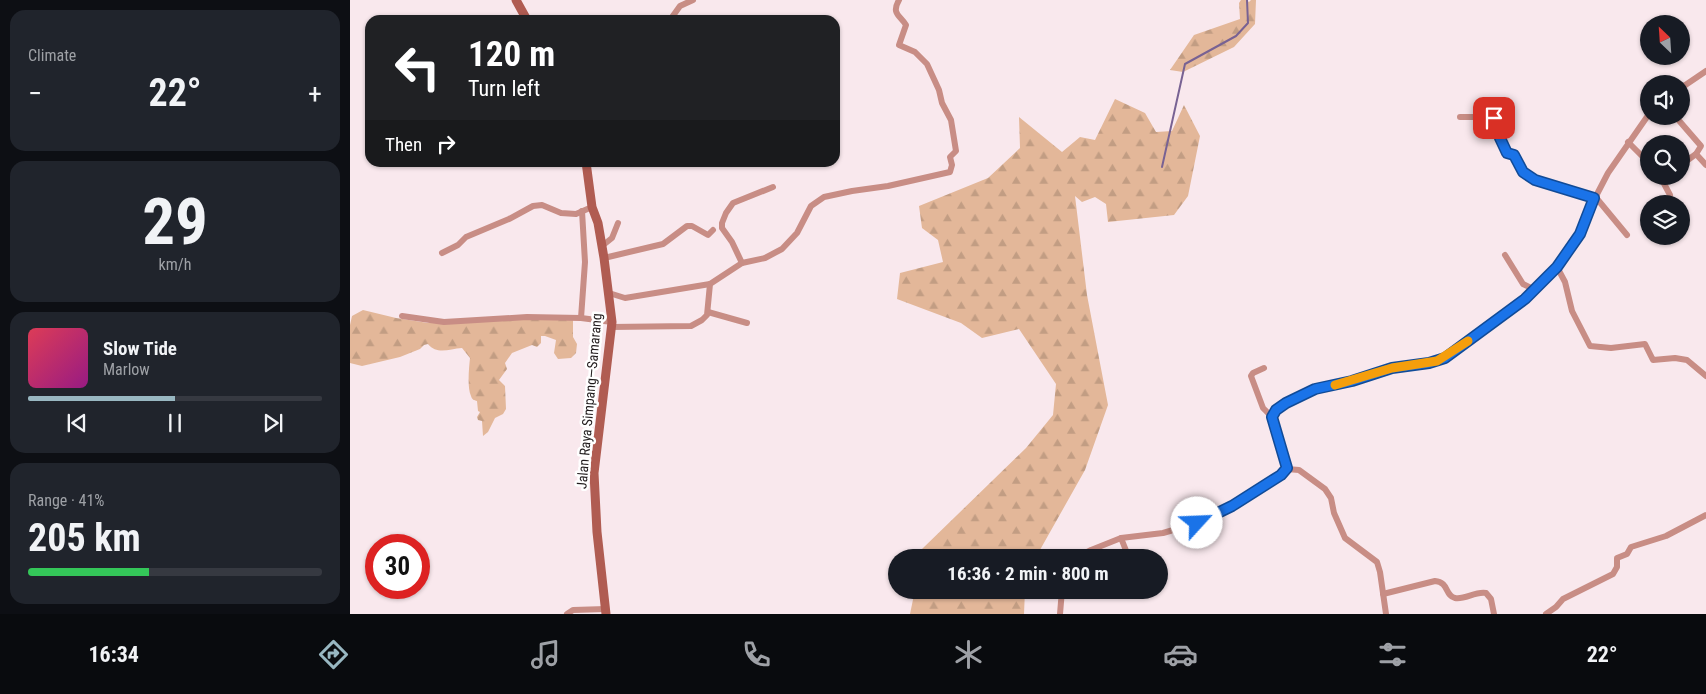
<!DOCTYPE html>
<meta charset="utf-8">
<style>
:root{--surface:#171b24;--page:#20242c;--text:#f1f3f6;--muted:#9ea1a6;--line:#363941;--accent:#98b7c1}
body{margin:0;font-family:"Roboto Condensed",sans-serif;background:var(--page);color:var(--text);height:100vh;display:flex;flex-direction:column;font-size:19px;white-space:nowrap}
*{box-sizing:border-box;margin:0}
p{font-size:16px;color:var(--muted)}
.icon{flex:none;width:28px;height:28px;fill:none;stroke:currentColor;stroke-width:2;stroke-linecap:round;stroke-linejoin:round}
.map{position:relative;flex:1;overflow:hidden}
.details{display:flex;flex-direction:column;gap:10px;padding:10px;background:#0d0f14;width:350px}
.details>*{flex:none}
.banner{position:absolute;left:15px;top:15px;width:475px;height:152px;border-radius:15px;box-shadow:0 1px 4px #0004;background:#202124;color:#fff;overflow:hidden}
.needle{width:32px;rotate:335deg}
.buttons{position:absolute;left:1290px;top:15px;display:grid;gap:10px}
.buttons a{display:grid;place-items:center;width:50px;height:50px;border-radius:50%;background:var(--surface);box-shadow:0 1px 4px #0004;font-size:25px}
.speed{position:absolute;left:15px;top:534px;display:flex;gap:10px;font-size:25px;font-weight:700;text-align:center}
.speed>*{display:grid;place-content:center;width:65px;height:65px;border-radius:50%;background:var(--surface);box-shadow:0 1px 4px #0004;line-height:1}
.speed .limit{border:8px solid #d22;background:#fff;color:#111}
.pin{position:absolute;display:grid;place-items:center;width:42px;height:42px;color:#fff;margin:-21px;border-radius:10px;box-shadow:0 2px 8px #0006}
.me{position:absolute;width:55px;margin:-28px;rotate:65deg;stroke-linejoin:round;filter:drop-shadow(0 0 4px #0008)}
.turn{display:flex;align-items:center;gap:18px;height:105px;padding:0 20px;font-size:22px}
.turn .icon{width:65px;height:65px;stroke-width:2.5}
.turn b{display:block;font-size:35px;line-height:42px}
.then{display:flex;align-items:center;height:48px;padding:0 20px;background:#0003;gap:10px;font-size:19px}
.big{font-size:38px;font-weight:700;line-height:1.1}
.details .widget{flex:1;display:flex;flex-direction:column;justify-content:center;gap:8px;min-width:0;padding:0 18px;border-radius:15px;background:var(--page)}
.details .dial{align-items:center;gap:0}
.dial b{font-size:65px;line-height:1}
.song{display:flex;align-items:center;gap:15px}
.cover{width:60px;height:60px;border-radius:8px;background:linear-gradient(135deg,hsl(350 70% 55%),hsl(310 70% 35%))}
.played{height:5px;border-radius:2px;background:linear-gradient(90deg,var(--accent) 50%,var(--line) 50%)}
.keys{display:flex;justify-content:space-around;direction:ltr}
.heat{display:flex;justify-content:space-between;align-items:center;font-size:28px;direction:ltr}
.charge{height:8px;border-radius:4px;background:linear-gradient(90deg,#34c759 41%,var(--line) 0)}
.trip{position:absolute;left:538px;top:549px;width:280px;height:50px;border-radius:25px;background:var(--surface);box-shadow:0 1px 4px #0004;font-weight:700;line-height:50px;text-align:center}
.menu{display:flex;height:80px;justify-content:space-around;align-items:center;background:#090b0e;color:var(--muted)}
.menu .icon{width:35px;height:35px}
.menu .on{color:var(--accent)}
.menu b{font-size:22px;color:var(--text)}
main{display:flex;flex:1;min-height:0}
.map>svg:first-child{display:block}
</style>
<main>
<section class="details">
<div class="widget"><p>Climate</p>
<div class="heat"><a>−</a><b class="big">22°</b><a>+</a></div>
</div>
<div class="widget dial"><b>29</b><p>km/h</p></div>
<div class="widget">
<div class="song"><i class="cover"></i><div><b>Slow Tide</b><p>Marlow</p></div></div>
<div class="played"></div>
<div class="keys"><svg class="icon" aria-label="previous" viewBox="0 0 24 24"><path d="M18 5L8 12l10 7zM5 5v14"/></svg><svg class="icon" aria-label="pause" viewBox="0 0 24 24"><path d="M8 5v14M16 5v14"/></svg><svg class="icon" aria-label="next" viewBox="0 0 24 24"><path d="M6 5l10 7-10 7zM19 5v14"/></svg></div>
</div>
<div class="widget"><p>Range · 41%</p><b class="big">205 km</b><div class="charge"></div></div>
</section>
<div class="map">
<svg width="1356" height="614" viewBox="0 0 1356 614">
<defs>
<pattern id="forest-firs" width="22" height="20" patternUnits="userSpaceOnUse" patternTransform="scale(1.25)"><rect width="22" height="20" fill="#e3b799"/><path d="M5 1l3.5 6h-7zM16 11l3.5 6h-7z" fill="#c29d83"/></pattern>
</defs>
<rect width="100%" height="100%" fill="#f9e8ed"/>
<!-- forest -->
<g fill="url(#forest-firs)">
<polygon points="891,0 896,0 899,2 901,0 906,0 905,24 884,47 833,72 820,70 844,35 890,19 889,3"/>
<polygon points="765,99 795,113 806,132 822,131 834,105 850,136 838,196 824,215 758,222 756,204 745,197 732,202 725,196 737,295 758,405 735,470 686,557 570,557 572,549 676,448 703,415 706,384 669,329 632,338 611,323 547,299 550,273 593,262 588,240 572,228 569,206 638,178 670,148 669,117 712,152 730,137 745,140"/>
<path d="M13,310L46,318L78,323L176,319L223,320V337L227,344L226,353L221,358L208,359L204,353L206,340L195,336H191V343L187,347L182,345L162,353L155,363L157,369L149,380L155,386L156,409L153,414L145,418L138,432L133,436L132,421L128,420L127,417L130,412L128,411L127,401C124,400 122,400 121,396C117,387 119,368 120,358L112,348C99,349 87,355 78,344L74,345L70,349L50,357L12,366L0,363V325L2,316Z"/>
<polygon points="565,590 675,590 674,614 560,614"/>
</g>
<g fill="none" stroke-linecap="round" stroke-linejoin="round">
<!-- stream -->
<polyline stroke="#786293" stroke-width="2" points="812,167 835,64 886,36 898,23 897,0"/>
<!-- minor -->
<g stroke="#c88d85" stroke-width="6">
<polyline points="320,20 330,6 343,0"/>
<polyline points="1331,88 1356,71"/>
<polyline points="1325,116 1351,146 1346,154 1331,165"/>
<polyline points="1110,117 1143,117 1146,121 1150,139 1157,153 1164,155 1173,172 1180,177 1248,200 1277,235"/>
<polyline points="1278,142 1299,163"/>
<polyline points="1346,154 1356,165"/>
<polyline points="1310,176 1320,195"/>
<polyline points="252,246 262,238 268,223"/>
<polyline points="92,253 108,245 116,237 159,219 183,206 192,205 211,213 226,214 242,207"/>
<polyline points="1155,255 1173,284 1185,290"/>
<polyline points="254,258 313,244 337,226 342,226 358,235 363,230"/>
<polyline points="392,263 382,242 372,228 372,223 376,213 383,203 423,187"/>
<polyline points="1207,267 1215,282 1222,311 1240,346 1261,348 1295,344 1303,360 1325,358 1337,360 1356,376"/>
<polyline points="259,293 275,298 360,284"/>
<polyline points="358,312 397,323"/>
<polyline points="52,316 94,322 177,317 231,318 262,322"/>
<polyline points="231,318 235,262 232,211"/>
<path d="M261,327L341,326L352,320L357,315L360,284L392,263L415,258L432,249L447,233L461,206L474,197L502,191L538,186L600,172L602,165L600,157L606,151L601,120L592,103L589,90L577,64L565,52L549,45L556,25C550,15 541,14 549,0"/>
<polyline points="914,368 903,373 901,376 913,408 922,417"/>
<polyline points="937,469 949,470 975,489 981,498 984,513 995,538 1027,562 1030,572 1036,614"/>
<polyline points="771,538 779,558"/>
<polyline points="726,558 741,550 771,538 813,533 847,523 882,506 931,475 937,469 922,417 926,410 937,403 965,389 1002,381 1042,368 1091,359 1175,299 1207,267 1226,241 1245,198 1258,173 1299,114"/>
<path d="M1033,594L1085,581C1099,582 1095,596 1105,598C1115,600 1125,591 1136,593L1141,599L1144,614"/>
<polyline points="217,614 223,610 256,609"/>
<polyline points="710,614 712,590"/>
<polyline points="1196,614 1206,607 1213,599 1263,574 1267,567 1267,558 1277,554 1281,547 1316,536 1356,515"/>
</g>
<!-- secondary -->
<g stroke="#b05c52" stroke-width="9">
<polyline points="166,0 177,20"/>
<polyline points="236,162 242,207 248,223 254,258 262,322 244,473 247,532 256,614"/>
</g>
</g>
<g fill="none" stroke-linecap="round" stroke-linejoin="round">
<!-- route casing -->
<g stroke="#114b97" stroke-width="12">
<polyline id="route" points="847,523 882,506 931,475 937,468 922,417 926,410 936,403 965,389 1002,381 1042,368 1079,363 1095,358 1175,299 1207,267 1230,234 1244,198 1185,180 1173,172 1164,155 1157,153 1150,138 1144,118"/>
</g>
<!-- route -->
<use href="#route" stroke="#1a73e8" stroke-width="9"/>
<!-- slow -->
<polyline stroke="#f59e0b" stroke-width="9" points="985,385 1042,368 1087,361 1118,341"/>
</g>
<g text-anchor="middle" stroke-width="5" stroke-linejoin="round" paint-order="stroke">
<!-- street labels -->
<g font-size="14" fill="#211c1d" stroke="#fff">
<text transform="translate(239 401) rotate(-85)" y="5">Jalan Raya Simpang—Samarang</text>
</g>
</g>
</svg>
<div class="buttons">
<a><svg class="needle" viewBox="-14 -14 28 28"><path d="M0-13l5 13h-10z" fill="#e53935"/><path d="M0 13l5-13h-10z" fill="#9ea1a6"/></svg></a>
<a><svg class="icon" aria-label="sound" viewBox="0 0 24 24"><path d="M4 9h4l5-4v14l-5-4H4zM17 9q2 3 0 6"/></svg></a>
<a><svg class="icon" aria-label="search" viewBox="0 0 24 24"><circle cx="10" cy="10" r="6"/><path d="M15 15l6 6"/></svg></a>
<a><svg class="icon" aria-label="layers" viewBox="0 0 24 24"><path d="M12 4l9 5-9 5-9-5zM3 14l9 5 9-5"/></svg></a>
</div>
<div class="speed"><div class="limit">30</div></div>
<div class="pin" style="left:1144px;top:118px;background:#d93025"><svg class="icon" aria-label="arrive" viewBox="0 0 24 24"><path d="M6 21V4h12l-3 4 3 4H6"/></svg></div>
<svg class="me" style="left:847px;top:523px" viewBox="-20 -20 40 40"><circle r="19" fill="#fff"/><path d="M0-13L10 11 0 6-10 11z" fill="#1a73e8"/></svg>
<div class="trip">16:36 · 2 min · 800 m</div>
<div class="banner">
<div class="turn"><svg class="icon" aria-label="left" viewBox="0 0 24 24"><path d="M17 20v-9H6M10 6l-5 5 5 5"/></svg><div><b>120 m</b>Turn left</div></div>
<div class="then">Then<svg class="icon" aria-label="right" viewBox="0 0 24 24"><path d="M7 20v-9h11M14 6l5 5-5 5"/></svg></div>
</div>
</div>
</main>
<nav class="menu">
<b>16:34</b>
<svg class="icon on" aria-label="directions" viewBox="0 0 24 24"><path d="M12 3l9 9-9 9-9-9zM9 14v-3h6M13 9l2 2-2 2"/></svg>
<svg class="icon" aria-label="music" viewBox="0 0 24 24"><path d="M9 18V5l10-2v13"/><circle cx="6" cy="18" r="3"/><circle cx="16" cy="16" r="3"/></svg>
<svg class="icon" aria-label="phone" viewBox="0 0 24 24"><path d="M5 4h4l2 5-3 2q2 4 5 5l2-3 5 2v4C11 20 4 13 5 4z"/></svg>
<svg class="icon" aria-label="climate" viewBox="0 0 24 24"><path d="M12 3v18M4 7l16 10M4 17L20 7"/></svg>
<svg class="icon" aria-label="car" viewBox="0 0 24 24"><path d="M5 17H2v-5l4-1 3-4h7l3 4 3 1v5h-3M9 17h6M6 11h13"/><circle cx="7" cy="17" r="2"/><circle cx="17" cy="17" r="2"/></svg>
<svg class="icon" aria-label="filters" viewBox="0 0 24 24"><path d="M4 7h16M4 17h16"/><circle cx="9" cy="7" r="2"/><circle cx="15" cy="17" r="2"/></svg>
<b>22°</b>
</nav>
